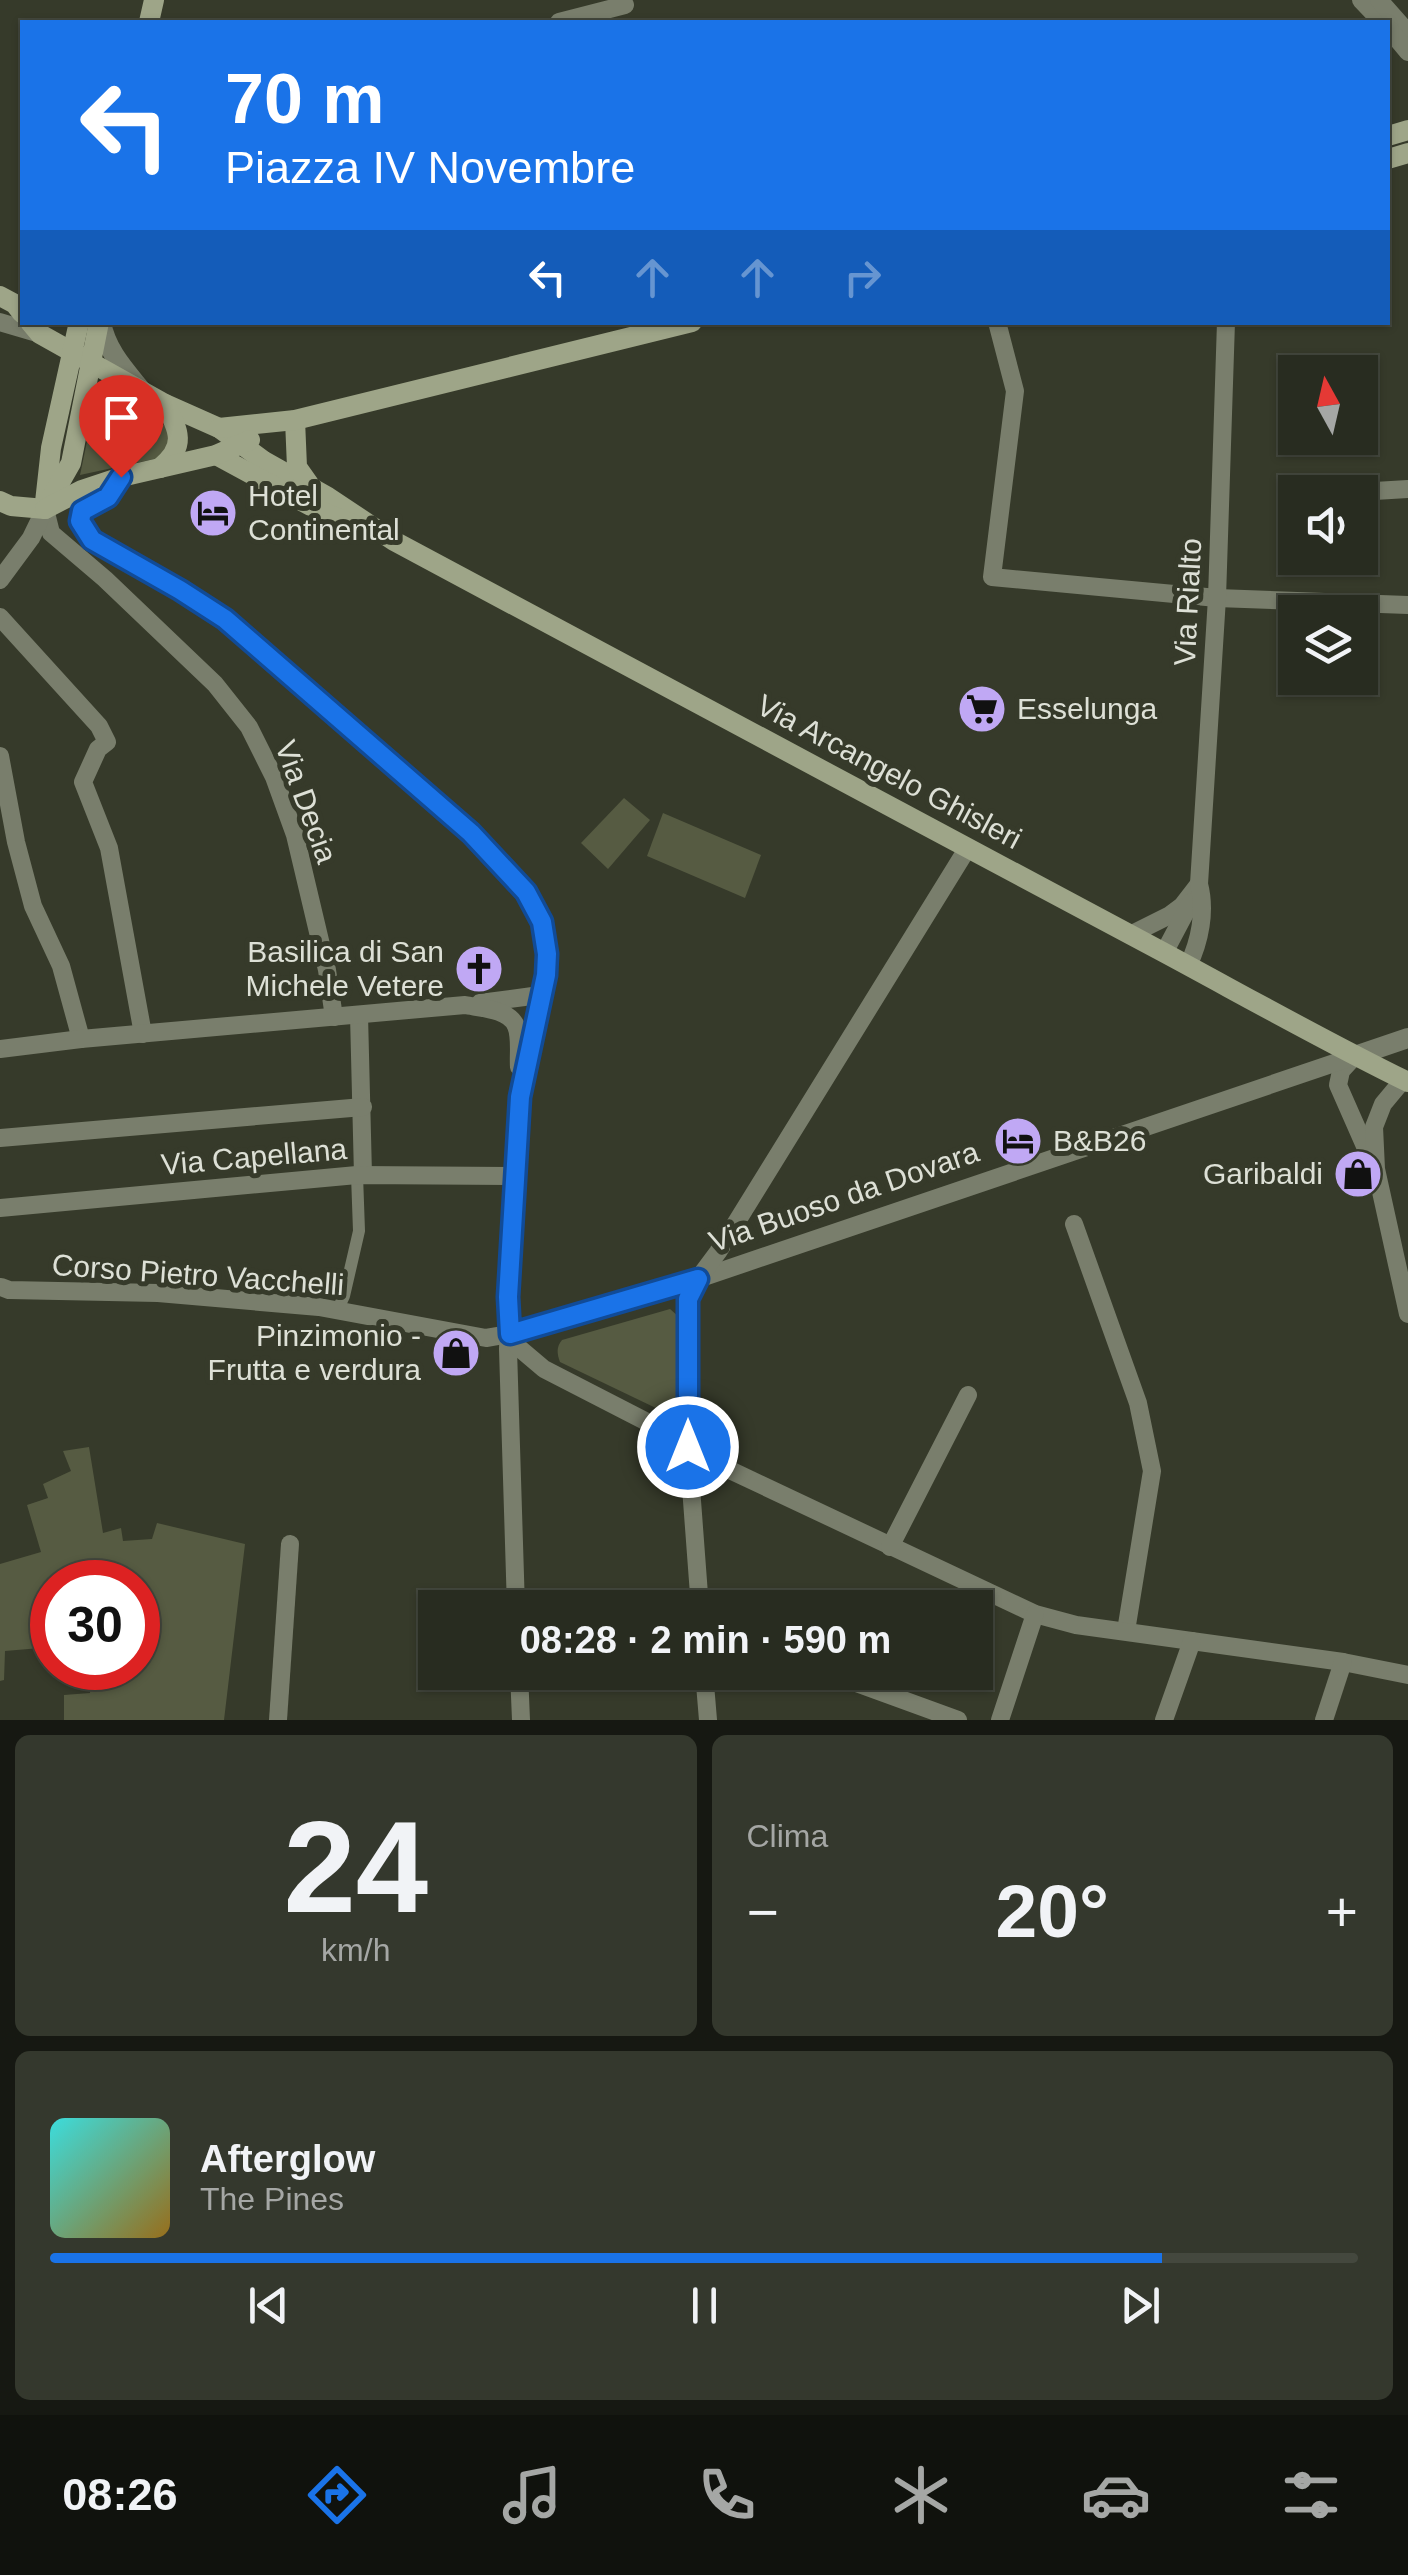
<!DOCTYPE html>
<html lang="it">
<meta charset="utf-8">
<style>
:root{--surface:#282c20;--page:#34382d;--text:#f1f3f6;--muted:#a5a7a5;--line:#44483e;--accent:#1a73e8}
body{margin:0;font-family:Arial,sans-serif;background:var(--page);color:var(--text);height:100vh;display:flex;flex-direction:column;font-size:38px;white-space:nowrap}
*{box-sizing:border-box;margin:0}
p{font-size:32px;color:var(--muted)}
.icon{flex:none;width:55px;height:55px;fill:none;stroke:currentColor;stroke-width:2;stroke-linecap:round;stroke-linejoin:round}
.map{position:relative;height:1720px;overflow:hidden}
.details{display:flex;flex-direction:column;gap:15px;padding:15px;background:#161812;flex:1}
.details>*{flex:none}
.top-card{position:absolute;left:20px;top:20px;width:1370px;height:305px;border-radius:0px;box-shadow:0 2px 8px #0004,0 0 0 2px var(--line);background:#1a73e8;color:#fff;overflow:hidden}
.needle{width:65px;rotate:352deg}
.tools{position:absolute;left:1278px;top:355px;display:grid;gap:20px}
.tools a{display:grid;place-items:center;width:100px;height:100px;border-radius:0px;background:var(--surface);box-shadow:0 2px 8px #0004,0 0 0 2px var(--line);font-size:50px}
.speed{position:absolute;left:30px;top:1560px;display:flex;gap:20px;font-size:50px;font-weight:700;text-align:center}
.speed>*{display:grid;place-content:center;width:130px;height:130px;border-radius:50%;background:var(--surface);box-shadow:0 2px 8px #0004,0 0 0 2px var(--line);line-height:1}
.speed .limit{border:15px solid #d22;background:#fff;color:#111}
.pin{position:absolute;display:grid;place-items:center;width:85px;height:85px;color:#fff;margin:-102px -42px;border-radius:50% 50% 50% 0;rotate:-45deg;box-shadow:0 0 10px #0007}
.pin .icon{rotate:45deg}
.me{position:absolute;width:110px;margin:-55px;rotate:0deg;stroke-linejoin:round;filter:drop-shadow(0 0 8px #0008)}
.turn{display:flex;align-items:center;gap:35px;height:210px;padding:0 40px;font-size:45px}
.turn .icon{width:130px;height:130px;stroke-width:2.5}
.turn b{display:block;font-size:70px;line-height:85px}
.lanes{display:flex;align-items:center;height:95px;padding:0 40px;background:#0003;justify-content:center;gap:50px;direction:ltr}
.lanes .off{opacity:.35}
.big{font-size:75px;font-weight:600;line-height:1.1}
.details .card{flex:1;display:flex;flex-direction:column;justify-content:center;gap:15px;min-width:0;padding:0 35px;border-radius:15px;background:var(--page)}
.details .dial{align-items:center;gap:0}
.dial b{font-size:130px;line-height:1}
.song{display:flex;align-items:center;gap:30px}
.cover{width:120px;height:120px;border-radius:15px;background:linear-gradient(135deg,hsl(180 70% 55%),hsl(40 70% 35%))}
.played{height:10px;border-radius:5px;background:linear-gradient(90deg,var(--accent) 85%,var(--line) 85%)}
.keys{display:flex;justify-content:space-around;direction:ltr}
.heat{display:flex;justify-content:space-between;align-items:center;font-size:55px;direction:ltr}
.details .tiles{flex:1;display:grid;gap:15px;grid-template-columns:1fr 1fr}
.card:last-child{grid-column:span 2}
.trip{position:absolute;left:418px;top:1590px;width:575px;height:100px;border-radius:0px;background:var(--surface);box-shadow:0 2px 8px #0004,0 0 0 2px var(--line);font-weight:600;line-height:100px;text-align:center}
.dock{display:flex;height:160px;justify-content:space-around;align-items:center;background:#10120d;color:var(--muted)}
.dock .icon{width:70px;height:70px}
.dock .current{color:var(--accent)}
.dock b{font-size:45px;color:var(--text)}
.map>svg:first-child{display:block}
</style>
<div class="map">
<svg width="1408" height="1720" viewBox="0 0 1408 1720">
<rect width="100%" height="100%" fill="#363a2a"/>
<!-- green -->
<g fill="#565b42">
<polygon points="98,389 169,428 172,437 159,458 80,475"/>
<polygon points="624,798 650,820 608,869 581,843"/>
<polygon points="663,813 761,855 745,898 647,856"/>
<path d="M670,1309L679,1317L682,1324L678,1395C675,1405 669,1408 660,1410L560,1362C557,1354 556,1347 562,1340Z"/>
<polygon points="89,1447 103,1533 121,1528 123,1541 152,1539 157,1523 245,1544 224,1720 64,1720 64,1695 90,1693 91,1668 138,1668 138,1582 52,1582 52,1647 5,1651 4,1680 0,1681 0,1564 41,1552 27,1505 48,1498 43,1484 71,1471 63,1451"/>
</g>
<g fill="none" stroke-linecap="round" stroke-linejoin="round">
<!-- pedestrian -->
<polyline stroke="#797e6c" stroke-width="12" points="337,1311 344,1296 359,1231 357,1175"/>
<!-- minor -->
<g stroke="#797e6c" stroke-width="18">
<polyline points="1361,0 1382,22"/>
<polyline points="1379,0 1408,33"/>
<polyline points="559,22 625,5"/>
<polyline points="1388,28 1408,52"/>
<polyline points="0,322 40,334"/>
<polyline points="997,322 1015,391 992,577 1217,598 1408,605"/>
<polyline points="121,477 107,497 82,511 80,521 92,540 180,590 225,619 471,833 526,892 542,922 547,954 546,975 520,1097 514,1176 508,1349 516,1608"/>
<polyline points="1358,492 1408,489"/>
<polyline points="45,509 51,533 105,579 215,684 249,727 274,777 295,835 327,970 334,1017"/>
<polyline points="0,580 31,538 45,509"/>
<polyline points="0,617 99,726 107,742 98,749 83,782 109,848 143,1034"/>
<polyline points="0,756 16,842 33,906 61,966 81,1039"/>
<polyline points="1130,935 1170,915 1182,906 1199,884"/>
<polyline points="1164,953 1191,902"/>
<path d="M1188,966C1200,941 1206,911 1199,884L1217,598L1226,322"/>
<polyline points="480,1003 540,995"/>
<polyline points="359,1015 363,1175"/>
<path d="M0,1049L81,1039L465,1005C480,1008 509,1009 516,1026C521,1037 518,1055 519,1067"/>
<polyline points="1353,1058 1341,1071 1338,1085 1371,1160"/>
<polyline points="1403,1080 1383,1104 1374,1127 1376,1169 1408,1314"/>
<polyline points="0,1138 363,1107"/>
<polyline points="0,1208 357,1175 514,1176"/>
<polyline points="1074,1224 1138,1403 1152,1471 1126,1631"/>
<polyline points="1,1287 9,1290 158,1293 319,1307 486,1338 510,1334 698,1279 1355,1056"/>
<polyline points="510,1334 518,1347 544,1369 649,1423 715,1463 1035,1614 1076,1625 1343,1662 1408,1675"/>
<polyline points="890,1547 968,1395"/>
<polyline points="700,1608 688,1447 688,1299 698,1279 718,1252 967,849"/>
<polyline points="519,1672 521,1720"/>
<polyline points="704,1672 708,1720"/>
<polyline points="851,1681 958,1720"/>
<polyline points="278,1720 290,1544"/>
<polyline points="1000,1720 1035,1614"/>
<polyline points="1164,1720 1192,1641"/>
<polyline points="1324,1720 1343,1662"/>
</g>
<!-- tertiary -->
<g stroke="#797e6c" stroke-width="20">
<path d="M101,322C106,350 124,369 141,390"/>
<polyline points="1355,1056 1408,1038"/>
</g>
<!-- secondary -->
<g stroke="#9ea588" stroke-width="20">
<polyline points="149,22 154,0"/>
<polyline points="1388,136 1408,130"/>
<polyline points="1388,159 1408,153"/>
<polyline points="0,296 15,304 22,313"/>
<path d="M30,322L40,334L165,404L219,428L264,461L328,497L394,541C649,677 905,815 1161,951C1243,995 1324,1041 1408,1082"/>
<polyline points="295,420 297,467 309,484"/>
<polyline points="219,428 295,420 692,322"/>
<polyline points="216,455 320,511 355,525"/>
<path d="M160,468C187,446 179,431 165,404"/>
<polyline points="0,501 11,506 45,509"/>
<polyline points="45,502 51,448 79,322"/>
<polyline points="46,507 71,463 99,322"/>
<polyline points="45,509 82,490 121,477 216,455 250,440"/>
</g>
</g>
<g fill="none" stroke-linecap="round" stroke-linejoin="round">
<!-- route casing -->
<g stroke="#114b97" stroke-width="25">
<polyline id="route" points="121,477 108,497 82,511 80,521 92,540 180,590 225,619 471,833 526,892 542,922 547,954 546,975 520,1097 508,1297 510,1334 698,1279 688,1299 688,1447"/>
</g>
<!-- route -->
<use href="#route" stroke="#1a73e8" stroke-width="18"/>
</g>
<!-- icons -->
<defs>
<g id="hotel-disc" transform="scale(2.5)"><circle r="9.5" fill="#c0a8f4" stroke="#363a2a"/><path d="M-6-4.5h1.5V1H6V5H4.5V3h-9V5H-6ZM-4 0a1.8 1.8 0 1 1 3.6 0ZM.5 0V-2.5h3Q6-2.5 6 0Z" fill="#111"/></g>
<g id="supermarket-disc" transform="scale(2.5)"><circle r="9.5" fill="#c0a8f4" stroke="#363a2a"/><path d="M-6-5.5h2.5l.6 2H6L4.5 2H-2.5L-4.4-4H-6ZM-1.5 3.2a1.3 1.3 0 1 0 .1 0ZM3 3.2a1.3 1.3 0 1 0 .1 0Z" fill="#111"/></g>
<g id="church-disc" transform="scale(2.5)"><circle r="9.5" fill="#c0a8f4" stroke="#363a2a"/><path d="M-1.2-6h2.4v3.5h3.3v2.4h-3.3V6h-2.4V-.1h-3.3v-2.4h3.3Z" fill="#111"/></g>
<g id="shop-disc" transform="scale(2.5)"><circle r="9.5" fill="#c0a8f4" stroke="#363a2a"/><path d="M-5-2.5h2.3a2.7 3.5 0 0 1 5.4 0H5L5.5 6h-11ZM-1.5-2.5h3a1.5 2.3 0 0 0-3 0Z" fill="#111"/></g>
</defs>
<g fill-rule="evenodd">
<use href="#hotel-disc" x="213" y="513"/>
<use href="#supermarket-disc" x="982" y="709"/>
<use href="#church-disc" x="479" y="969"/>
<use href="#hotel-disc" x="1018" y="1141"/>
<use href="#shop-disc" x="1358" y="1174"/>
<use href="#shop-disc" x="456" y="1353"/>
</g>
<g text-anchor="middle" stroke-width="10" stroke-linejoin="round" paint-order="stroke">
<!-- poi labels -->
<g font-size="30" fill="#dde0d6" stroke="#363a2a" text-anchor="start">
<text x="248" y="506">Hotel<tspan x="248" dy="34">Continental</tspan></text>
<text x="1017" y="719">Esselunga</text>
<text x="444" y="962" text-anchor="end">Basilica di San<tspan x="444" dy="34">Michele Vetere</tspan></text>
<text x="1053" y="1151">B&amp;B26</text>
<text x="1323" y="1184" text-anchor="end">Garibaldi</text>
<text x="421" y="1346" text-anchor="end">Pinzimonio -<tspan x="421" dy="34">Frutta e verdura</tspan></text>
</g>
<!-- street labels -->
<g font-size="30" fill="#dde0d6" stroke="#363a2a">
<text transform="translate(1188 602) rotate(-87)" y="10">Via Rialto</text>
<text transform="translate(889 772) rotate(28)" y="10">Via Arcangelo Ghisleri</text>
<text transform="translate(306 802) rotate(70)" y="10">Via Decia</text>
<text transform="translate(254 1157) rotate(-5)" y="10">Via Capellana</text>
<text transform="translate(844 1197) rotate(-19)" y="10">Via Buoso da Dovara</text>
<text transform="translate(198 1275) rotate(4)" y="10">Corso Pietro Vacchelli</text>
</g>
</g>
</svg>
<div class="tools">
<a><svg class="needle" viewBox="-14 -14 28 28"><path d="M0-13l5 13h-10z" fill="#e53935"/><path d="M0 13l5-13h-10z" fill="#a5a7a5"/></svg></a>
<a><svg class="icon" aria-label="sound" viewBox="0 0 24 24"><path d="M4 9h4l5-4v14l-5-4H4zM17 9q2 3 0 6"/></svg></a>
<a><svg class="icon" aria-label="layers" viewBox="0 0 24 24"><path d="M12 4l9 5-9 5-9-5zM3 14l9 5 9-5"/></svg></a>
</div>
<div class="speed"><div class="limit">30</div></div>
<div class="pin" style="left:121px;top:477px;background:#d93025"><svg class="icon" aria-label="arrive" viewBox="0 0 24 24"><path d="M6 21V4h12l-3 4 3 4H6"/></svg></div>
<svg class="me" style="left:688px;top:1447px" viewBox="-20 -20 40 40"><circle r="17" fill="#1a73e8" stroke="#fff" stroke-width="3"/><path d="M0-11L8 9 0 5-8 9z" fill="#fff"/></svg>
<div class="trip">08:28 · 2 min · 590 m</div>
<div class="top-card">
<div class="turn"><svg class="icon" aria-label="left" viewBox="0 0 24 24"><path d="M17 20v-9H6M10 6l-5 5 5 5"/></svg><div><b>70 m</b>Piazza IV Novembre</div></div>
<div class="lanes"><svg class="icon" aria-label="left" viewBox="0 0 24 24"><path d="M17 20v-9H6M10 6l-5 5 5 5"/></svg><svg class="icon off" aria-label="ahead" viewBox="0 0 24 24"><path d="M12 20V5M6 11l6-6 6 6"/></svg><svg class="icon off" aria-label="ahead" viewBox="0 0 24 24"><path d="M12 20V5M6 11l6-6 6 6"/></svg><svg class="icon off" aria-label="right" viewBox="0 0 24 24"><path d="M7 20v-9h11M14 6l5 5-5 5"/></svg></div>
</div>
</div>
<section class="details">
<div class="tiles">
<div class="card dial"><b>24</b><p>km/h</p></div>
<div class="card"><p>Clima</p>
<div class="heat"><a>−</a><b class="big">20°</b><a>+</a></div>
</div>
<div class="card">
<div class="song"><i class="cover"></i><div><b>Afterglow</b><p>The Pines</p></div></div>
<div class="played"></div>
<div class="keys"><svg class="icon" aria-label="previous" viewBox="0 0 24 24"><path d="M18 5L8 12l10 7zM5 5v14"/></svg><svg class="icon" aria-label="pause" viewBox="0 0 24 24"><path d="M8 5v14M16 5v14"/></svg><svg class="icon" aria-label="next" viewBox="0 0 24 24"><path d="M6 5l10 7-10 7zM19 5v14"/></svg></div>
</div>
</div>
</section>
<nav class="dock">
<b>08:26</b>
<svg class="icon current" aria-label="directions" viewBox="0 0 24 24"><path d="M12 3l9 9-9 9-9-9zM9 14v-3h6M13 9l2 2-2 2"/></svg>
<svg class="icon" aria-label="music" viewBox="0 0 24 24"><path d="M9 18V5l10-2v13"/><circle cx="6" cy="18" r="3"/><circle cx="16" cy="16" r="3"/></svg>
<svg class="icon" aria-label="phone" viewBox="0 0 24 24"><path d="M5 4h4l2 5-3 2q2 4 5 5l2-3 5 2v4C11 20 4 13 5 4z"/></svg>
<svg class="icon" aria-label="climate" viewBox="0 0 24 24"><path d="M12 3v18M4 7l16 10M4 17L20 7"/></svg>
<svg class="icon" aria-label="car" viewBox="0 0 24 24"><path d="M5 17H2v-5l4-1 3-4h7l3 4 3 1v5h-3M9 17h6M6 11h13"/><circle cx="7" cy="17" r="2"/><circle cx="17" cy="17" r="2"/></svg>
<svg class="icon" aria-label="filters" viewBox="0 0 24 24"><path d="M4 7h16M4 17h16"/><circle cx="9" cy="7" r="2"/><circle cx="15" cy="17" r="2"/></svg>
</nav>
